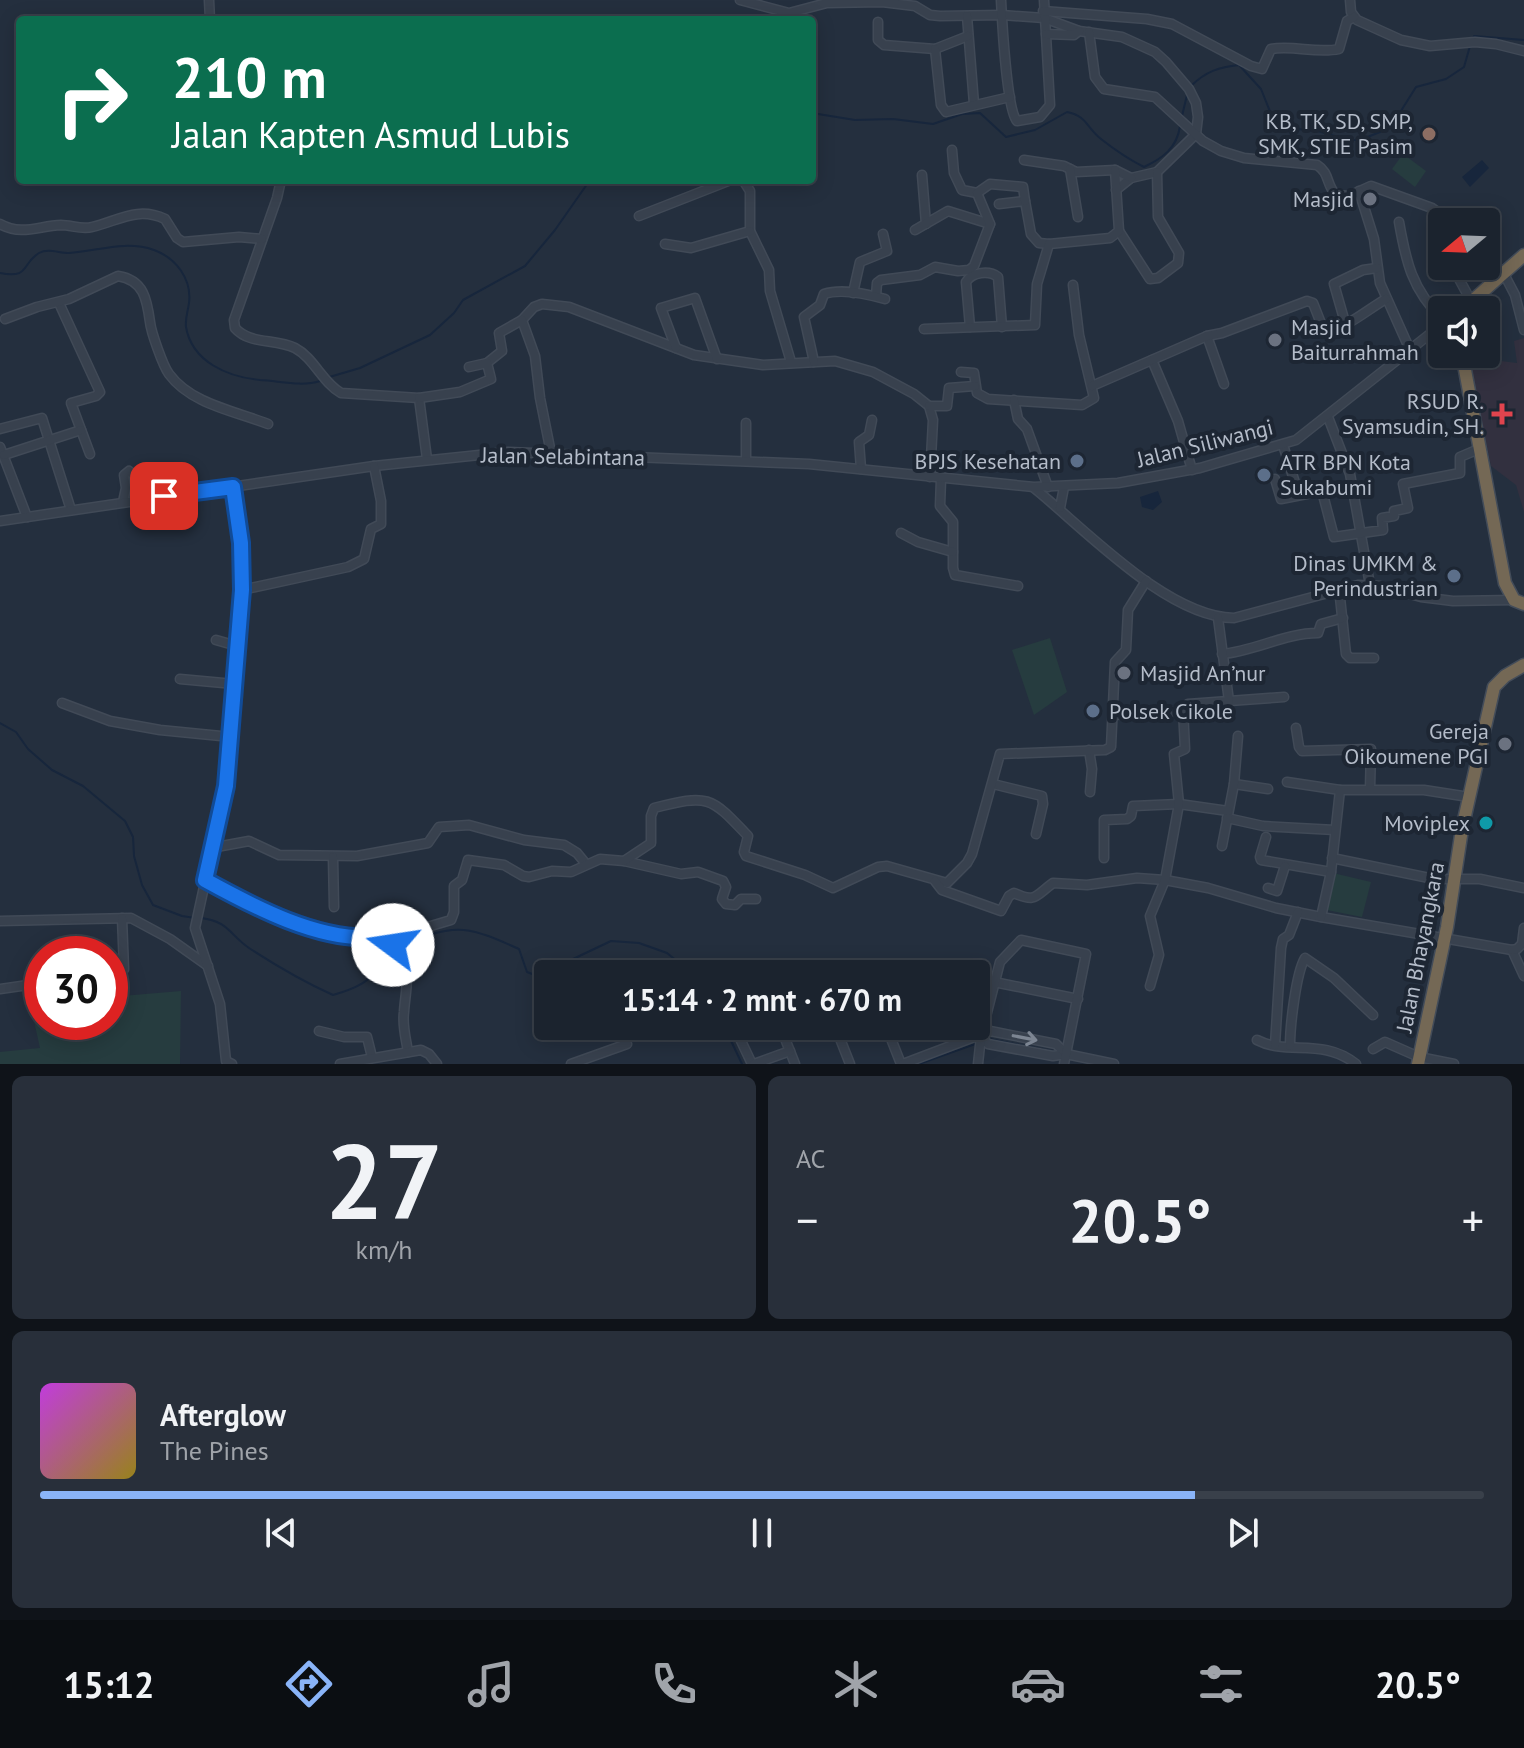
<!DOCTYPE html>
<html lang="id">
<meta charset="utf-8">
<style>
:root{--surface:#1b232e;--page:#282f3a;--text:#f1f3f6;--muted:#a0a4aa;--line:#39404a;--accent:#8ab4f8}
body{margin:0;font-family:"PT Sans",sans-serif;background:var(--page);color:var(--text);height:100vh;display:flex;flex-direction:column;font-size:30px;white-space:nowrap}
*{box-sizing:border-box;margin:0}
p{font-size:26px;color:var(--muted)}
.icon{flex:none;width:44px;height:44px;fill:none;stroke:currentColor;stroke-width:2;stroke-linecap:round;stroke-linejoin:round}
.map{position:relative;height:1064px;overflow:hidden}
.panel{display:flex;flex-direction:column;gap:12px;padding:12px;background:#0f1319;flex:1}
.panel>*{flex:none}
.banner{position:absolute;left:16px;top:16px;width:800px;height:168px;border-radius:8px;box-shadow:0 4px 20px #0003,0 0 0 2px var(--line);background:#0b6e4f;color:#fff;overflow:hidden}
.needle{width:52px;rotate:251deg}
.buttons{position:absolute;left:1428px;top:208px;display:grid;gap:16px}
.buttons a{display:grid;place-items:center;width:72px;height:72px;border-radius:8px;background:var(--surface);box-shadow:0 4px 20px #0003,0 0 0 2px var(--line);font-size:40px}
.speed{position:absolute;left:24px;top:936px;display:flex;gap:16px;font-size:40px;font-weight:700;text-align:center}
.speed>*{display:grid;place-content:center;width:104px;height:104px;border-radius:50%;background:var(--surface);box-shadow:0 4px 20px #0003,0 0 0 2px var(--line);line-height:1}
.speed .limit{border:12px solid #d22;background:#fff;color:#111}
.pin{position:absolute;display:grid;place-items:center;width:68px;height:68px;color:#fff;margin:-34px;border-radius:16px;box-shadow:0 4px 12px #0006}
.me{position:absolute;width:88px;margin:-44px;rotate:284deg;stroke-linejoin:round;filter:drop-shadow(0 0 6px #0008)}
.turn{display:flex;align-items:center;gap:28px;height:168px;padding:0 24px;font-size:36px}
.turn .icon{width:104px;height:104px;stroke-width:2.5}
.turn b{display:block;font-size:56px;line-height:68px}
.big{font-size:60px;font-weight:600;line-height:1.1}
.panel .card{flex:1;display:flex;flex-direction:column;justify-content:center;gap:12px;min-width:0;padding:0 28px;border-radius:12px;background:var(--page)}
.panel .dial{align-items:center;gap:0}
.dial b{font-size:104px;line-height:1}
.song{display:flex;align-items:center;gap:24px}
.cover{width:96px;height:96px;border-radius:12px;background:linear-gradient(135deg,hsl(290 70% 55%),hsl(50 70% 35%))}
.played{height:8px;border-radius:4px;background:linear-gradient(90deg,var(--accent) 80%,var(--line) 80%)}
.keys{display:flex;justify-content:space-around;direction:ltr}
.heat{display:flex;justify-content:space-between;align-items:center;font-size:44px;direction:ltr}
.panel .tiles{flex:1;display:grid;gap:12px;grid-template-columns:1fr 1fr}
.card:last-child{grid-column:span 2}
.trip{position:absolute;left:534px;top:960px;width:456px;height:80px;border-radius:8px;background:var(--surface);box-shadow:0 4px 20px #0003,0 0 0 2px var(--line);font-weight:600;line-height:80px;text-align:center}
.menu{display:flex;height:128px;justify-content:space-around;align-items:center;background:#0b0e12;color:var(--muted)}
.menu .icon{width:56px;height:56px}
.menu .selected{color:var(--accent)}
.menu b{font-size:36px;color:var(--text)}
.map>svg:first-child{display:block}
</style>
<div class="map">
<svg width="1524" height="1064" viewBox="0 0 1524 1064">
<rect width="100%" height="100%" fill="#242f3e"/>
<!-- medical -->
<polygon fill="#32303f" points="1524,338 1524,512 1516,485 1491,466 1469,357 1517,363 1514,341"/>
<!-- green -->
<g fill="#263c3f">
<polygon points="1403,154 1426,171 1415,187 1392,169"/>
<polygon points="1050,638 1067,692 1034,715 1012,650"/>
<polygon points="1333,873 1371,882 1362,917 1327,910"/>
<polygon points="181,991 180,1064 0,1064 0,1052 40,1048 30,1003 42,1002 42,1022 110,1022 110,997"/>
</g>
<!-- water -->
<g fill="#17263c">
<polygon points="1482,160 1489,168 1470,187 1462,177"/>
<polygon points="1158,491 1162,502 1153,510 1142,507 1140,497"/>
</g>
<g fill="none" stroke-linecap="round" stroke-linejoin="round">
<!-- stream -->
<g stroke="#17263c" stroke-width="2">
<polyline points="1472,40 1474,36 1524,40"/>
<path d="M1191,86C1206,71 1220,67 1239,65L1261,89L1273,119L1287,128L1318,131L1348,140H1360L1380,132L1394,122L1416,87L1446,79L1464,67L1470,46"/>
<path d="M812,113L855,120L893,119L933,124L962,114L980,113L1006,137L1035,130L1067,112C1087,116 1086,127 1101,139C1115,150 1128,159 1144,167C1163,158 1177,148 1180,126"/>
<polyline points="1182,116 1187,95"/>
<path d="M0,273C30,279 21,264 39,253C48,248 59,253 69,253C98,251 125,240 154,250C176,258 192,279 189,303C188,311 185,318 186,327C192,362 228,377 260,380C280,381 301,387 320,381"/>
<polyline points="326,378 360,368 430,335 454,313 463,300 525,266 555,230 590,180"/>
<polyline points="0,723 16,732 28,749 52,770 83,786 125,821 133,837 134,856 142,885 153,905 182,916 195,918"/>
<path d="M201,918C228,921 230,935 249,948C275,965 304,982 333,995C370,985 371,975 398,953"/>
<path d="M409,944C455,920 474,929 519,949L527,972L540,977L552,969L611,941L639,943L667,953L693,974"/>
<polyline points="724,1026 742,1064"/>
<polyline points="989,1039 1055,1052"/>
<polyline points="919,1064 978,1043"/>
</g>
<!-- minor casing -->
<g stroke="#414a57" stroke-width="11">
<g id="minor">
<polyline points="209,0 210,20"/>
<polyline points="740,0 789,13 827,3 882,2 915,6 930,15 940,16 1002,15 1044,18 1079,31 1122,37 1155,52 1166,62 1189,89 1196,103 1198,117 1196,134 1157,172 1131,178 1116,190"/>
<path d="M1001,0C1002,20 1007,111 1017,121L1040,117L1050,105L1044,0"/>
<polyline points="1350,0 1351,12 1357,20 1401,40 1430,46 1475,42 1496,44 1524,51"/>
<path d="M1043,11L1147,19L1172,24L1251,66L1262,69L1271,49C1294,45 1317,54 1339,49L1347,21L1354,17"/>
<polyline points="967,16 974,104"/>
<polyline points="878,22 878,40 884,45 935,49 968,36"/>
<path d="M1089,32L1095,77L1104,89L1155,97L1203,141L1221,151L1244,158L1317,165C1330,173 1326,185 1336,195L1349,196L1371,186L1432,208L1439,213L1442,227"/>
<polyline points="1046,34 1074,35 1079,31"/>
<polyline points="935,49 941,105 946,112 1010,97"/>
<polyline points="952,150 954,173 962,190 977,193"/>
<polyline points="1024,160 1064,166 1076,172 1115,170 1131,178"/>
<polyline points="1070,169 1078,217"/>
<polyline points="922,175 926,224"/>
<path d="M281,180L277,198L234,320L235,328C250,345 275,338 295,348C314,358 322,382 341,393L419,398L427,459"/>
<polyline points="743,180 750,191 750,231 769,270 770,291 791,362"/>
<polyline points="1359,191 1374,239 1380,283 1410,350"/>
<polyline points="999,204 1025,201 1031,234 1039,243 1049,244"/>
<polyline points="639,216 731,180"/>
<path d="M1399,222C1406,262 1412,289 1442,319"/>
<path d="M0,224C22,236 38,226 61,225C71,225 82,230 92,227C118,221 137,206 165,219L177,238L183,242L239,237L262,239"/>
<polyline points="915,230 948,211 990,224"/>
<polyline points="1119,231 1150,279 1158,278 1178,263 1179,253 1158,217 1157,172"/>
<polyline points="665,244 691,248 750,231"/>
<polyline points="1452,266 1471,301"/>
<polyline points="1504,274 1515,295 1524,330"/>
<polyline points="853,293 860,262 887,251 883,234"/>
<polyline points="876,296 877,283 881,280 920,275 935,267 958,271 969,270 974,266 990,224 977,193 990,184 1023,187 1025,201"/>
<polyline points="59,303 100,392 96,396 71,403 90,454"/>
<path d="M5,319L37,307L69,299L118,276C144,280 147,300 150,322C151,332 163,366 169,374C191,404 235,411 268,424"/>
<polyline points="522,320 534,307 542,304 569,307 694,355 763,365 835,361 873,372 914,394 929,406 933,420 930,477"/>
<polyline points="1346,326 1334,284 1363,270 1377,268"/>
<path d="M970,327L966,282C972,272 989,270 998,277L1002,327"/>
<polyline points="924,329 1035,325 1037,284 1049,244 1110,238 1119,231 1115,170"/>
<polyline points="1207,336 1224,384"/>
<polyline points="676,348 661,308 695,298 717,359"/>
<polyline points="1152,360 1178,421 1192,470"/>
<path d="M814,362L804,317L820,305L824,294C842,288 867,294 885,299"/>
<polyline points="487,363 502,351 499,333 522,320 535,356 540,398 551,453"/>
<polyline points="961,372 974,373 977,393 988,399 1082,405 1094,398 1079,335 1073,285"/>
<path d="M1092,386L1207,336L1222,333L1307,301L1313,303L1324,331C1342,332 1368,309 1386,299"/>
<polyline points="419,398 460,392 491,379 487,363 469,367"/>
<polyline points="1014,400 1018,419 1027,429 1048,487"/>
<polyline points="929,406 947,406 949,388 975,386"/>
<polyline points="1328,417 1350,474 1370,585"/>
<polyline points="0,429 42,418 71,510"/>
<polyline points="1283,445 1296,486"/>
<polyline points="0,447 27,517"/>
<polyline points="4,455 81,430"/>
<polyline points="746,461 746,423"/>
<polyline points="861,469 859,442 869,435 872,420"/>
<polyline points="941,479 940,506 953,522 953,568 955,575 1018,586"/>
<polyline points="1275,479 1281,499 1322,491 1334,537 1383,530 1382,518 1394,516 1394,511 1408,508 1403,484 1460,473 1460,457 1481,448"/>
<path d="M1034,488C1085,529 1167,617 1234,618L1358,585L1380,586L1421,597L1453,601L1514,600"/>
<polyline points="123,502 126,488 124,475 129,471 135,476 142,499"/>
<polyline points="1060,508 1064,487"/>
<polyline points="0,521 374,466 508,452 809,464 1034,487 1118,483 1200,468 1296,440 1440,326"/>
<polyline points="901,533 918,542 953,552"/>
<polyline points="1339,588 1346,654 1350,658 1374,658"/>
<polyline points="242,590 348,567 364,559 371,529 381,524 381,501 374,466"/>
<polyline points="216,640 237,646"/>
<path d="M1222,654C1255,651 1285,633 1318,633L1321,624L1343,618"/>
<polyline points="180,679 234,684"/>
<polyline points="1229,701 1284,697"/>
<polyline points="62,703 110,721 160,730 231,737"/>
<polyline points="1113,715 1183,711"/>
<polyline points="1296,728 1299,747 1302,751 1371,749 1370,789"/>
<polyline points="1089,750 1092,769 1090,792"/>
<polyline points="1287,782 1340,790"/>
<polyline points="993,784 1042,796 1043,804 1036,834"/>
<polyline points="1234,784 1268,789"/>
<polyline points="1227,818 1263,826 1335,830"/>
<polyline points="1266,837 1260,857 1261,860 1331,872"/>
<polyline points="1222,846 1234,784 1238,736"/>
<polyline points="211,848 249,841 279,855 357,856 428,843 439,827 469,825 524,840 564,845 577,853 586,864"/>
<polyline points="333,857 334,907"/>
<polyline points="1104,858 1104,820 1127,819 1131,816 1133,806 1179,804 1228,811"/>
<polyline points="1332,858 1434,879 1480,879 1524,888"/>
<polyline points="624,861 681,874 698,872 723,881 726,887 722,899 726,904 735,905 741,899 756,899"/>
<path d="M205,880C262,911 312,936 378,938L384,949L402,945L424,928L451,920L454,912V886L462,880L468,860L504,865L523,876L529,877L552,871L571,872L600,859L624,861L651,843V816L654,808C709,794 710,796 748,836L744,852L746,856L805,875L833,888L878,867L887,866L947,883L967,863L972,854L1000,754L1105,750L1111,747L1115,662L1126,650L1128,610L1146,581"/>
<path d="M935,881L942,890L1001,911L1009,896L1014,893C1036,903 1035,896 1053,883L1087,885L1137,878L1165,880L1208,888L1276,908L1321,917L1512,950L1524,976"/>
<polyline points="1268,888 1277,891 1285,866"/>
<polyline points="1321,917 1331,872 1340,790 1424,790 1469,797"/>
<polyline points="0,921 131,918 170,939 208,966"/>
<path d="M402,945L400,953C412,970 405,993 404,1012C402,1025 406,1039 408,1052"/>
<polyline points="1512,950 1517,949 1522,944 1524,928"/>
<polyline points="110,973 124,969 122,918"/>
<polyline points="994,982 1078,999"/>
<polyline points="1150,986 1159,955 1150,916 1165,880 1179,804 1174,754 1185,749 1183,709 1188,704 1229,701 1218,618"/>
<polyline points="0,989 42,983"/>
<polyline points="734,1026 752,1064"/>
<polyline points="780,1026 795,1064"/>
<polyline points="835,1026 850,1064"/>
<polyline points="886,1026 901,1064"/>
<polyline points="319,1031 344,1037 367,1037 372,1057"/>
<polyline points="981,1036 988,1044 1053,1056 1066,1054 1114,1064"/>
<path d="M1257,1040C1288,1056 1322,1037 1356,1064"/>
<polyline points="1275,1045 1281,948 1283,939 1289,935 1298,912"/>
<path d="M1290,1046C1290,1026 1296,973 1305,958L1334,978L1373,1015"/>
<polyline points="1373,1049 1385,1042 1419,1057 1454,1064"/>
<polyline points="232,1064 226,1061 220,1004 195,928 226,786 230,754 242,590 241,543 233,487"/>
<polyline points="340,1064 421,1050 429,1054 437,1064"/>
<polyline points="571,1064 627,1044"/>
<polyline points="754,1064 790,1051"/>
<polyline points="903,1064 990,1031 1056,1044 1066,1054"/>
<polyline points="978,1064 981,1036 1000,962 1021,940 1086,954 1064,1064"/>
</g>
</g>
<!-- highway casing -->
<g stroke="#434c59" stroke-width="15">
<g id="highway">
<polyline points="1462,310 1524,255"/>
<polyline points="1438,328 1442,330"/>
<polyline points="1462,354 1505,583 1514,600 1524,604"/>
<polyline points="1418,1064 1447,927 1462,829 1494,687 1505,676 1524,665"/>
</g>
</g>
<!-- minor -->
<use href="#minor" stroke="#38414e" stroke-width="8"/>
<!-- highway -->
<use href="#highway" stroke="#746855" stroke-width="12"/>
</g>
<!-- one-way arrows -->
<defs><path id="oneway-shaft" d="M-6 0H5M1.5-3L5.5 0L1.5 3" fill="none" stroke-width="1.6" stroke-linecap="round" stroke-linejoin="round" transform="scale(2)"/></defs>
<use stroke="#7c8592" href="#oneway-shaft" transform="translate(1025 1038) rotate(11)"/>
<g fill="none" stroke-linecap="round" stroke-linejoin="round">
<!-- route casing -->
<g stroke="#114b97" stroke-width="20">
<path id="route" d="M164,496L233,487L241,543L242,590L226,786L205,880C254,907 320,942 376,937L383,949L393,945"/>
</g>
<!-- route -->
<use href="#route" stroke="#1a73e8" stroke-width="14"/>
</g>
<!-- markers -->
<circle fill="#8d6e63" stroke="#1d2633" stroke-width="3" cx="1429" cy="134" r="8"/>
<g fill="#6b7280" stroke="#1d2633" stroke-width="3">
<circle cx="1370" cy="199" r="8"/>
<circle cx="1275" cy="340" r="8"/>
<circle cx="1124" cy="673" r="8"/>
<circle cx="1505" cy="744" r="8"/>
</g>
<path fill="#e0444e" stroke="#1d2633" stroke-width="3" d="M1498 402h8v8h8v8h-8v8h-8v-8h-8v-8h8z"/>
<g fill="#5c6f8a" stroke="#1d2633" stroke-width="3">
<circle cx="1077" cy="461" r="8"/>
<circle cx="1264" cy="475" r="8"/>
<circle cx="1454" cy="576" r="8"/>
<circle cx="1093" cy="711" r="8"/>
</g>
<circle fill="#0f9aa8" stroke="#1d2633" stroke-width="3" cx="1486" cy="823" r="8"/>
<g text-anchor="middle" stroke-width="8" stroke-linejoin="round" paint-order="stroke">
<!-- poi labels -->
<g font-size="22" fill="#b4bcc9" stroke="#1d2633" text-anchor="end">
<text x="1413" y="129">KB, TK, SD, SMP,<tspan x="1413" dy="25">SMK, STIE Pasim</tspan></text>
<text x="1354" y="207">Masjid</text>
<text x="1291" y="335" text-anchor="start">Masjid<tspan x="1291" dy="25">Baiturrahmah</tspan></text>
<text x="1484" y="409">RSUD R.<tspan x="1484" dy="25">Syamsudin, SH.</tspan></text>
<text x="1061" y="469">BPJS Kesehatan</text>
<text x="1280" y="470" text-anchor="start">ATR BPN Kota<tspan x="1280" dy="25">Sukabumi</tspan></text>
<text x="1438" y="571">Dinas UMKM &amp;<tspan x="1438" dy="25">Perindustrian</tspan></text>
<text x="1140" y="681" text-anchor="start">Masjid An’nur</text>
<text x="1109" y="719" text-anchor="start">Polsek Cikole</text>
<text x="1489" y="739">Gereja<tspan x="1489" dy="25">Oikoumene PGI</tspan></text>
<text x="1470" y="831">Moviplex</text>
</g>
<!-- street labels -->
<g font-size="22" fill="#b4bcc9" stroke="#1d2633">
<text transform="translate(1205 443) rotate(-14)" y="8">Jalan Siliwangi</text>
<text transform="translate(563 456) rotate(1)" y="8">Jalan Selabintana</text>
<text transform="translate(1420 947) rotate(-79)" y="8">Jalan Bhayangkara</text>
</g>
</g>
</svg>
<div class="buttons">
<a><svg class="needle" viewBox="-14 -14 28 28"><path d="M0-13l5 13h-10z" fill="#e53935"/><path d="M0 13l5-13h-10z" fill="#a0a4aa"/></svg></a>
<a><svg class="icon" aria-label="sound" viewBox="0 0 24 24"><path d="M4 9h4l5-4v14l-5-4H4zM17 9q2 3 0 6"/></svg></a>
</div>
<div class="speed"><div class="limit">30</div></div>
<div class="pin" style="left:164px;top:496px;background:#d93025"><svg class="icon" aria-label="arrive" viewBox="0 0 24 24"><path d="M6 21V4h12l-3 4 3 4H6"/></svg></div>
<svg class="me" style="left:393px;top:945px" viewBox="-20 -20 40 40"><circle r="19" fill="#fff"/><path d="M0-13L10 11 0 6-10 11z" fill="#1a73e8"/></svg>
<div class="trip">15:14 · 2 mnt · 670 m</div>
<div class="banner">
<div class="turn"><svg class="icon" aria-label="right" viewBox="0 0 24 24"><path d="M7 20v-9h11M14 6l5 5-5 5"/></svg><div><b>210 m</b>Jalan Kapten Asmud Lubis</div></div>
</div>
</div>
<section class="panel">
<div class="tiles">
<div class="card dial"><b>27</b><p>km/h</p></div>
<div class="card"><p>AC</p>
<div class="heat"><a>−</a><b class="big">20.5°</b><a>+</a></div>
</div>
<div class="card">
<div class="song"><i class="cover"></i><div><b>Afterglow</b><p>The Pines</p></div></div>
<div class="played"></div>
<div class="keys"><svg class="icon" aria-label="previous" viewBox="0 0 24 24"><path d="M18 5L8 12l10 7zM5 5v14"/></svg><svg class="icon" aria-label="pause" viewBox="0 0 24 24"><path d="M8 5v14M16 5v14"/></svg><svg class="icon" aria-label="next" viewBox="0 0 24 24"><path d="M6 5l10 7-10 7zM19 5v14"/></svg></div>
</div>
</div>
</section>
<nav class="menu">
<b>15:12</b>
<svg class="icon selected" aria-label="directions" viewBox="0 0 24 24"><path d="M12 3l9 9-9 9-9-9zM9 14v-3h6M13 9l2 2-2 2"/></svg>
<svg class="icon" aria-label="music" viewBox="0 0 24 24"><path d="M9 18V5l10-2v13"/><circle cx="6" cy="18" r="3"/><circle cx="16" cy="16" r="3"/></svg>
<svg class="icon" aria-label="phone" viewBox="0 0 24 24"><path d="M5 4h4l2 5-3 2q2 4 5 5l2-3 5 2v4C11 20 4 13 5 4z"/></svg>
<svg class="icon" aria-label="climate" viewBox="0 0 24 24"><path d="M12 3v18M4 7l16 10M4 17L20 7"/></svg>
<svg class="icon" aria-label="car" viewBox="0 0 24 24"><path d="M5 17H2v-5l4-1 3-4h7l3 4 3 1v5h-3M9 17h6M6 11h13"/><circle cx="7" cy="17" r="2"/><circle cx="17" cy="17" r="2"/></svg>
<svg class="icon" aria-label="filters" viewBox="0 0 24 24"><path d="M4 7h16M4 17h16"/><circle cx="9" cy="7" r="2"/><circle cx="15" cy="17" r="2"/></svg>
<b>20.5°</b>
</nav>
